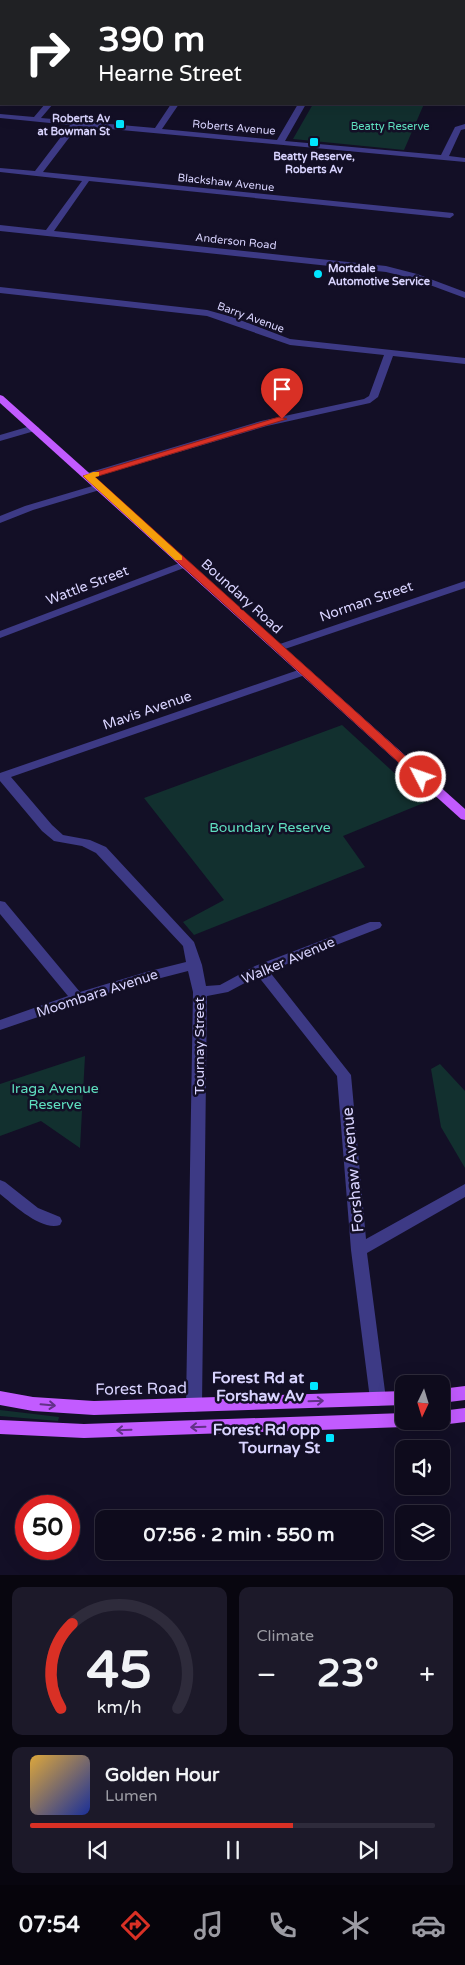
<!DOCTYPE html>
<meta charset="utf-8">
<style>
:root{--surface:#0e0b1c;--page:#1c1929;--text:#f1f3f6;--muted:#9b9ba3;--line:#2e2b3b;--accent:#d93025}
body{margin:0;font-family:"Varela Round",sans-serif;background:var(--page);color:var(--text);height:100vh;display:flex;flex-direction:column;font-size:19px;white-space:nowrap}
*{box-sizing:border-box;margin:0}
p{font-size:16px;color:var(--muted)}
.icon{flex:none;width:28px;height:28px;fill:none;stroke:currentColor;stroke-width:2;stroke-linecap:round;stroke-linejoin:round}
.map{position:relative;height:1575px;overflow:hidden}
.sheet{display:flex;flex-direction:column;gap:12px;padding:12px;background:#08060f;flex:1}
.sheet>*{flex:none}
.top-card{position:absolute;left:0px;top:0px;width:465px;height:105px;box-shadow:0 5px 20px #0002,0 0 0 1px var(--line);background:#202124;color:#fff;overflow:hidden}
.needle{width:32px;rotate:184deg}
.controls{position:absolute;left:395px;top:1375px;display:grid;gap:10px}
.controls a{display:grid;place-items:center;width:55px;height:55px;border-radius:10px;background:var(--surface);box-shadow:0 5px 20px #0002,0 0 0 1px var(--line);font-size:25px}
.speed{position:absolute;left:15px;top:1495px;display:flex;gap:10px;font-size:25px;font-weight:700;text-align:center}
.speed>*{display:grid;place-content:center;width:65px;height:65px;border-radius:50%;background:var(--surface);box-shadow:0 5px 20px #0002,0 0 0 1px var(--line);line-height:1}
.speed .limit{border:8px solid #d22;background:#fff;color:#111}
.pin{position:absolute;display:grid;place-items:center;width:42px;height:42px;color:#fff;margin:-51px -21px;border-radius:50% 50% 50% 0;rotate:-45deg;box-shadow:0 0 5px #0007}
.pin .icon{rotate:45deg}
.me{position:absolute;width:55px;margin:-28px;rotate:311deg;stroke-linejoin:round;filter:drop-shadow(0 0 4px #0008)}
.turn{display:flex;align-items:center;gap:18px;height:105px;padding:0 15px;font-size:22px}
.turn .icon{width:65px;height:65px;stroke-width:2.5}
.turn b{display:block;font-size:35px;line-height:42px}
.big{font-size:38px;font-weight:700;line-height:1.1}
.sheet .tile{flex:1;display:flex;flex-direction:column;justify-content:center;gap:8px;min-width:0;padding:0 18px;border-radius:10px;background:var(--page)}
.sheet .dial{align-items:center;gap:0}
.dial svg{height:130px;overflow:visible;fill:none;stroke:var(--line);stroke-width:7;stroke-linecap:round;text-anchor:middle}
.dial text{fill:var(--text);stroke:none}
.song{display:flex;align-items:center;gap:15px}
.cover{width:60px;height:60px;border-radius:8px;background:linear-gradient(135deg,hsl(40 70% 55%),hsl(230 70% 35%))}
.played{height:5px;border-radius:2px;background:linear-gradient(90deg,var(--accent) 65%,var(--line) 65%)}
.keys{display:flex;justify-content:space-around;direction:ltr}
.heat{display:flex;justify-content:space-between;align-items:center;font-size:28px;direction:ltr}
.sheet .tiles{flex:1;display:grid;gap:12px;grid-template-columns:1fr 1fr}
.tile:last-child{grid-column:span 2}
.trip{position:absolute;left:95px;top:1510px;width:288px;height:50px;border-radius:10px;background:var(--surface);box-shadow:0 5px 20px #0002,0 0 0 1px var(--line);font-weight:700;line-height:50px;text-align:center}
.tabs{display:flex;height:80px;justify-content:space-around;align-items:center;background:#06040b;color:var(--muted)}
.tabs .icon{width:35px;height:35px}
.tabs .current{color:var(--accent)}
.tabs b{font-size:22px;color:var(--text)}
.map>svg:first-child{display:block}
</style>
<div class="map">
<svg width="465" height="1575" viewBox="0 0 465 1575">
<rect width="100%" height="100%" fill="#130f26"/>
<!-- green -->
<g fill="#12302f">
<polygon points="313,104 424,104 404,150 293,139"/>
<polygon points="342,725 426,802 343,836 365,867 194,935 183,922 224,900 144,798"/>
<polygon points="85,1056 80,1148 41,1121 0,1136 0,1084"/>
<polygon points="440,1064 465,1091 465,1168 441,1127 431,1069"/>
<polygon points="0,1410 59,1417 58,1421 0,1416"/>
</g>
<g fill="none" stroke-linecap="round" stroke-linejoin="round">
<!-- stream -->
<polyline stroke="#0a1f44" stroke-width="2.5" points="40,1 50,0"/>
<!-- minor -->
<g fill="#3d3a85" fill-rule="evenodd">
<rect x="464" y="84" width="1" height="4"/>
<polygon points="45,104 53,104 41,118 155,128 171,104 179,104 162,129 277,140 298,104 306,104 285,141 441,155 455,127 465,124 465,129 461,130 449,156 465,158 465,162 78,126 43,172 453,213 454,215 450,218 89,181 54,231 386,266 417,274 465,292 465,298 411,278 386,272 0,231 0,225 46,230 82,181 0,172 0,168 35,171 70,125 0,118 0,114 34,117"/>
<polygon points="0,287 207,310 232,317 290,339 465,358 465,364 393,356 378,397 370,403 267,426 88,479 83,476 84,474 261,421 364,399 369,396 384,355 290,345 207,316 0,293"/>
<polygon points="34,425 39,428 38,430 0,441 0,435"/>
<polygon points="99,484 103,485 103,489 33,510 0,523 0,516 25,506"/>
<polygon points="185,561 190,564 189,566 0,638 0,631"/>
<polygon points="465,581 465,588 282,650 278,651 272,648 274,646"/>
<polygon points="304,668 310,672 308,674 11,777 52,825 63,835 90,840 106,847 194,942 202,965 206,986 220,985 255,966 370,922 380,922 382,925 380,928 269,971 351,1075 366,1239 465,1184 465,1197 367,1253 386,1399 384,1404 378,1406 372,1404 370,1399 351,1250 337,1076 258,976 228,992 207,996 202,1405 200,1410 194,1412 188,1410 186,1405 193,992 188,971 126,987 0,1030 0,1020 68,996 0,914 0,901 5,902 80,992 146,972 186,962 183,946 96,853 82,846 54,841 42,831 0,781 0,773"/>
<path d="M0,1180L5,1182L38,1208L60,1217L62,1221L60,1225C41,1231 14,1205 0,1194Z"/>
</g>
<!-- major -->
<g fill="#c25bff" fill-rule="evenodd">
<polygon points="0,395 3,396 465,809 465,820 461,819 0,403"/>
<polygon points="465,1386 465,1400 441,1403 441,1389"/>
<polygon points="0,1391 33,1397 94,1401 404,1391 404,1405 94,1415 33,1411 0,1405"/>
<polygon points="465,1408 465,1422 441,1425 434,1421 441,1421 441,1411"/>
<polygon points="404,1413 404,1421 412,1421 410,1425 404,1427 84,1438 0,1434 0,1420 84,1424"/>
</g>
</g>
<!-- one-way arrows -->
<defs><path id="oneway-shaft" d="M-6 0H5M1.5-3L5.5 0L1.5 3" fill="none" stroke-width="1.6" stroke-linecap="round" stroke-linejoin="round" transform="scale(1.25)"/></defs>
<g stroke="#623188">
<use href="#oneway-shaft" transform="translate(316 1401) rotate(-2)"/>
<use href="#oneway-shaft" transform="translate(48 1405) rotate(5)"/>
<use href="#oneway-shaft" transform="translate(198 1427) rotate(178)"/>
<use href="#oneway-shaft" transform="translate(124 1430) rotate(178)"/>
</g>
<!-- route -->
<polygon fill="#d93025" stroke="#8d1f18" points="279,417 287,419 95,477 425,774 425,779 417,779 83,476"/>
<!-- slow -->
<polygon fill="#f59e0b" points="93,472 99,472 99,476 95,477 182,556 182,560 175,560 83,476"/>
<!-- markers -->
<g fill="#00e5ff" stroke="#130f26" stroke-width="2">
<rect x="115" y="119" width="10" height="10" rx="2.5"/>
<rect x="309" y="137" width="10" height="10" rx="2.5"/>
<circle cx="318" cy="274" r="5"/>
<rect x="309" y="1381" width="10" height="10" rx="2.5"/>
<rect x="325" y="1433" width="10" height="10" rx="2.5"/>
</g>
<g text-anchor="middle" stroke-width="5" stroke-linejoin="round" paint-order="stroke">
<!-- far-poi labels -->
<g font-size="11" font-weight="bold" fill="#d9d4ff" stroke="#130f26" text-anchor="end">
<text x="110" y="122">Roberts Av<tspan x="110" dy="13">at Bowman St</tspan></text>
<text x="314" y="160" text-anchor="middle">Beatty Reserve,<tspan x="314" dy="13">Roberts Av</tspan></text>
<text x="328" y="272" text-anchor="start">Mortdale<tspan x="328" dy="13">Automotive Service</tspan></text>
</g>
<!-- far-park labels -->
<g font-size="11" fill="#5fe0c0" stroke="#130f26">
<text x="390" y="130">Beatty Reserve</text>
</g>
<!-- far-street labels -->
<g font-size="11" fill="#d9d4ff" stroke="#130f26">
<text transform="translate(234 127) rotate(5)" y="4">Roberts Avenue</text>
<text transform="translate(226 182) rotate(6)" y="4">Blackshaw Avenue</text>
<text transform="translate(236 241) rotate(6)" y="4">Anderson Road</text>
<text transform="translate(251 317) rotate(20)" y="4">Barry Avenue</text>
</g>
<!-- street labels -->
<g font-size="14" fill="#d9d4ff" stroke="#130f26">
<text transform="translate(87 585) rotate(-21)" y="5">Wattle Street</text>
<text transform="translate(242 596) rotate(42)" y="5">Boundary Road</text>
<text transform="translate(366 601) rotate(-19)" y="5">Norman Street</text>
<text transform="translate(147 710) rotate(-19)" y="5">Mavis Avenue</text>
<text transform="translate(288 960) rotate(-23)" y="5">Walker Avenue</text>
<text transform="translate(97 993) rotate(-18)" y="5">Moombara Avenue</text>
<text transform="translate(199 1046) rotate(-90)" y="5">Tournay Street</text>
</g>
<!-- park labels -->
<g font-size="14" fill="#5fe0c0" stroke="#130f26">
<text x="270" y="832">Boundary Reserve</text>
<text x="55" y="1093">Iraga Avenue<tspan x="55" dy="16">Reserve</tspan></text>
</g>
<!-- near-street labels -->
<g font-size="16" fill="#d9d4ff" stroke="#130f26">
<text transform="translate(352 1170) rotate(-95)" y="6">Forshaw Avenue</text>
<text transform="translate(141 1388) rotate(-1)" y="6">Forest Road</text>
</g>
<!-- near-poi labels -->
<g font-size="16" font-weight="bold" fill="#d9d4ff" stroke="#130f26" text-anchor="end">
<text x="304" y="1383">Forest Rd at<tspan x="304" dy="18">Forshaw Av</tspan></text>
<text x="320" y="1435">Forest Rd opp<tspan x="320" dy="18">Tournay St</tspan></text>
</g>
</g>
</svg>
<div class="controls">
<a><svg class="needle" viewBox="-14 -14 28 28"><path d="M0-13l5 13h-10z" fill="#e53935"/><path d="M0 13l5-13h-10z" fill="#9b9ba3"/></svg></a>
<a><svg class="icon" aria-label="sound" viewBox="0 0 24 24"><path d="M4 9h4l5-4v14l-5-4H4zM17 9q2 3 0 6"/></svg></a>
<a><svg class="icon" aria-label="layers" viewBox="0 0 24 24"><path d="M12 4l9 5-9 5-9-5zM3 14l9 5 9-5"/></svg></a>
</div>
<div class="speed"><div class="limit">50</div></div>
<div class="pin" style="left:282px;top:419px;background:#d93025"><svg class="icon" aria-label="arrive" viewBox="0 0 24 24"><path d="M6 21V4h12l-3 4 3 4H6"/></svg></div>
<svg class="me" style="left:421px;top:777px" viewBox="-20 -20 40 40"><circle r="17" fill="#d93025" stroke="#fff" stroke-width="3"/><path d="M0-11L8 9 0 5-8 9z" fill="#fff"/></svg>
<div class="trip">07:56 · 2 min · 550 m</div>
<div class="top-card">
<div class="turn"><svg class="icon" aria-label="right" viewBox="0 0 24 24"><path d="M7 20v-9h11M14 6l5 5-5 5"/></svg><div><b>390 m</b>Hearne Street</div></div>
</div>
</div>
<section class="sheet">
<div class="tiles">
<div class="tile dial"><svg viewBox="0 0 100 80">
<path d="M14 69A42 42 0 1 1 86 69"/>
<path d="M14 69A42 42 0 0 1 21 17" stroke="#d93025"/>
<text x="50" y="56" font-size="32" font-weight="700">45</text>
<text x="50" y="72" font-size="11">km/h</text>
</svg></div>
<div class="tile"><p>Climate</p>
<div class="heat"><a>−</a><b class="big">23°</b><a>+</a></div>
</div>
<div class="tile">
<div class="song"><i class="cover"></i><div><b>Golden Hour</b><p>Lumen</p></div></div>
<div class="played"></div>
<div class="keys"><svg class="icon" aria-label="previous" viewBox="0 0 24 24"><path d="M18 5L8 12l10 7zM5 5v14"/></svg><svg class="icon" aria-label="pause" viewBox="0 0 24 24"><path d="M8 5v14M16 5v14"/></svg><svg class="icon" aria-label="next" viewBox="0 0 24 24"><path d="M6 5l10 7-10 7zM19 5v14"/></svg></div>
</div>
</div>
</section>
<nav class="tabs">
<b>07:54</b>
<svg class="icon current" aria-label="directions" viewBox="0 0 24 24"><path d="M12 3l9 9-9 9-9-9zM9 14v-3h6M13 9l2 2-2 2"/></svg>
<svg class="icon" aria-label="music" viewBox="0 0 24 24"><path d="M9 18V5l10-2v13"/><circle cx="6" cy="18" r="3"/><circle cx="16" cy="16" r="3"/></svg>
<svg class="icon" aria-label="phone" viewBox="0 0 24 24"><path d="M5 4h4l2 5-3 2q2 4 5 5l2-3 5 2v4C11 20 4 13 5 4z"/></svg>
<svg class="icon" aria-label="climate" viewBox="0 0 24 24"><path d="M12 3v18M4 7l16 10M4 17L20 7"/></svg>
<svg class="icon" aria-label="car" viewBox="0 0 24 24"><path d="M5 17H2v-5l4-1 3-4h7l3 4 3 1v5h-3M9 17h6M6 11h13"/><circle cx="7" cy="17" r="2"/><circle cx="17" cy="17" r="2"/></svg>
</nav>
